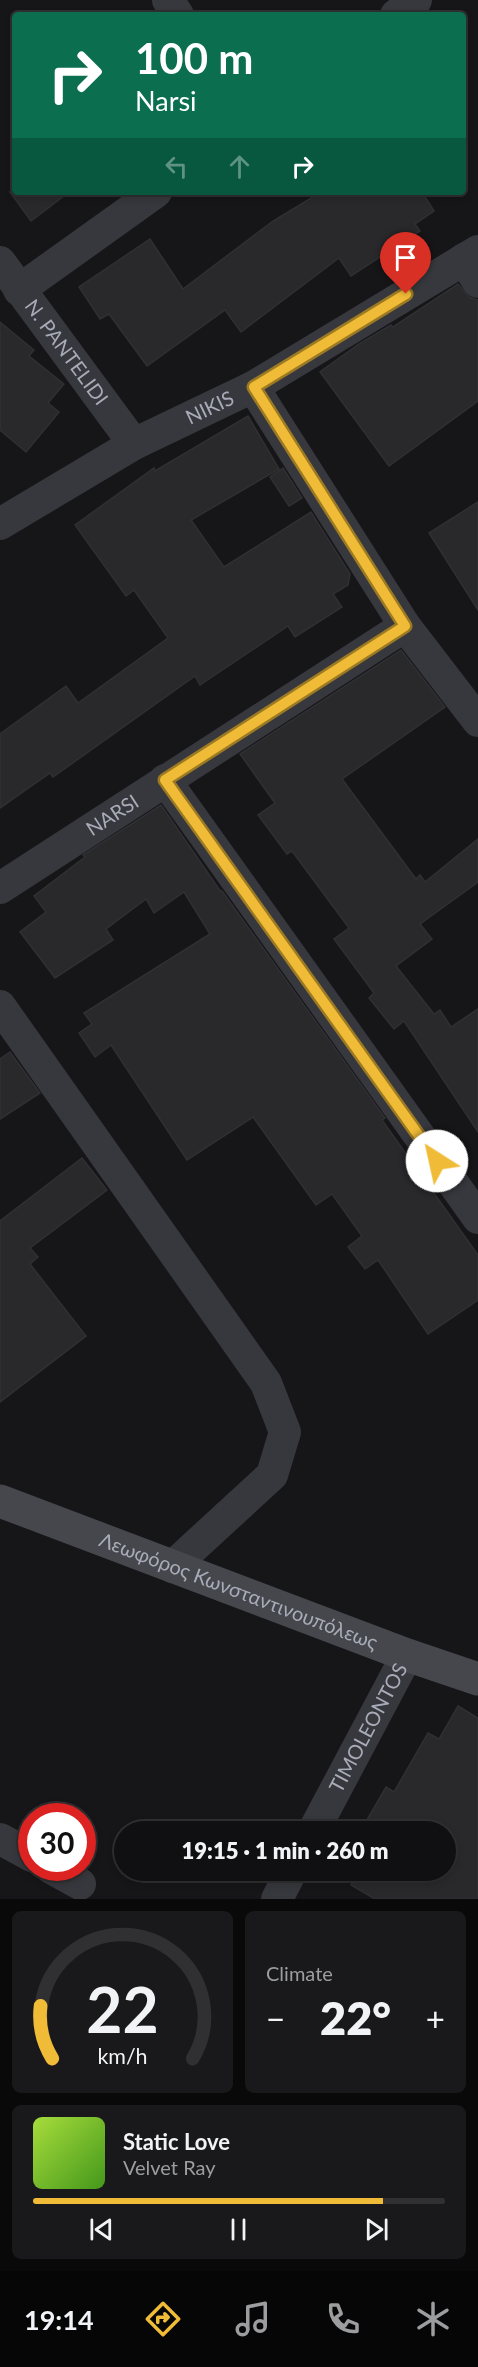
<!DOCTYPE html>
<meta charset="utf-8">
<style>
:root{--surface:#101012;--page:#19191b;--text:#f1f3f6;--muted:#9c9d9f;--line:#303032;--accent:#f0bb36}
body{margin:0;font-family:Lato,sans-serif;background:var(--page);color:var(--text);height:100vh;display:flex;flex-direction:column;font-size:22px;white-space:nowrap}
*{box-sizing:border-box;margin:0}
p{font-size:20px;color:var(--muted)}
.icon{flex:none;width:33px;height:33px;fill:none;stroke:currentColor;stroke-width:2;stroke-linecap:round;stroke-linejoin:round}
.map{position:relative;height:1899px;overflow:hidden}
.sheet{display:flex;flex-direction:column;gap:12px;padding:12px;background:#09090a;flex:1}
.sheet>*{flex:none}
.guide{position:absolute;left:12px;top:12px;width:454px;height:183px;border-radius:6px;box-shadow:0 3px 9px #0003,0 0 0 2px var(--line);background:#0b6e4f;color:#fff;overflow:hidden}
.speed{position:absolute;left:18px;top:1803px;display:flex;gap:12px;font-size:30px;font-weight:700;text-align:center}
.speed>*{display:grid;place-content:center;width:78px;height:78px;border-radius:50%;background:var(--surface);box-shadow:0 3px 9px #0003,0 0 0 2px var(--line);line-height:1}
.speed .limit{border:9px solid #d22;background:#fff;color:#111}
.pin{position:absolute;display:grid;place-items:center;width:51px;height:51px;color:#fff;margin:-62px -26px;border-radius:50% 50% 50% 0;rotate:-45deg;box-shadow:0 0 6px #0007}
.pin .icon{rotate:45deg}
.me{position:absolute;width:66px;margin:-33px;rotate:325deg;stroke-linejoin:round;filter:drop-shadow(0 0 4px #0008)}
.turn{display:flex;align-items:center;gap:21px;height:126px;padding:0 24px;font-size:27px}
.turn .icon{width:78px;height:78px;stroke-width:2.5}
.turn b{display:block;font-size:42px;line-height:51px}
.lanes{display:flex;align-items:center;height:57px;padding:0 24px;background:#0003;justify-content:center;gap:30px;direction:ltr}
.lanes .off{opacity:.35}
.big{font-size:45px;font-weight:800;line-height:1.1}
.sheet .widget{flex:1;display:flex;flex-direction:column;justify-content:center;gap:9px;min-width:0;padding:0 21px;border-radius:9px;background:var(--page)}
.sheet .dial{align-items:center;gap:0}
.dial svg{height:156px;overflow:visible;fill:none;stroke:var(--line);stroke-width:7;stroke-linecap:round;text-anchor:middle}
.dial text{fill:var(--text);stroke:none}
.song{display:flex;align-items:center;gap:18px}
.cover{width:72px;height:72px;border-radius:9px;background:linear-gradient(135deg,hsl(80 70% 55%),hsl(100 70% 35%))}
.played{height:6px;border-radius:3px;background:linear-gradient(90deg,var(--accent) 85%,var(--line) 85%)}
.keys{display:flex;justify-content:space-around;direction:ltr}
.heat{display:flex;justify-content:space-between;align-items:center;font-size:33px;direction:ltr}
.sheet .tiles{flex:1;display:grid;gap:12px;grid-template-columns:1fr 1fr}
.widget:last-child{grid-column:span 2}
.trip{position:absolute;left:114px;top:1821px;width:342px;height:60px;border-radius:30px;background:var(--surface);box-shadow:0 3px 9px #0003,0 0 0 2px var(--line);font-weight:800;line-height:60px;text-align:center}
.tab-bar{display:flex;height:96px;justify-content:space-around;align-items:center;background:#060607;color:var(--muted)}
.tab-bar .icon{width:42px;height:42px}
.tab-bar .current{color:var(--accent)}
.tab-bar b{font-size:27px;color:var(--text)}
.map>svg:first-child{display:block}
</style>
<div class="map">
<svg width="478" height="1899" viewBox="0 0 478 1899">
<rect width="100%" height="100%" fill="#161618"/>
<!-- building -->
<g fill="#29292c" stroke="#303034" stroke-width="1.5">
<polygon points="10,192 69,192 31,221"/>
<polygon points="321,192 422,192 434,211 415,224 420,231 351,276 339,258 241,332 225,310 147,366 109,314 100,319 79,287 150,239 183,289 273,221"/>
<polygon points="458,284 469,297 478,300 478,401 389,466 320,372 359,344 391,325 393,327"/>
<polygon points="0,322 34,350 29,356 64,384 48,403 59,412 26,452 0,430"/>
<polygon points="248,416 279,469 191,520 224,567 311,512 350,574 348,585 333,594 342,607 295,637 288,626 200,685 195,676 53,777 50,773 0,808 0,734 66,686 78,703 168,638 134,590 126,596 75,525 154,468 155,471"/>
<polygon points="283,468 302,498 289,506 270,477"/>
<polygon points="478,502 478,610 429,533"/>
<polygon points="401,650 445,707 342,779 416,879 420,875 425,882 478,839 478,882 420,924 432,939 396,966 434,1014 440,1010 451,1027 478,1009 478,1132 404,1021 394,1029 369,998 374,993 334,939 349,928 292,851 287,854 258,815 275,803 240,754"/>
<polygon points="161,805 221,892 222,891 385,1118 382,1120 478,1255 478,1300 428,1334 378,1260 365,1269 348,1247 362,1236 332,1194 316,1205 253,1117 187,1160 111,1045 95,1057 79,1033 92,1024 84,1013 210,934 184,892 154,913 146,899 106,929 113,940 55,978 20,932 46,912 34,896 85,857 83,855"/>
<polygon points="10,1052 40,1093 0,1119 0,1059"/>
<polygon points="82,1158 107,1190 30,1248 38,1257 30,1264 86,1336 0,1402 0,1221"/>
<polygon points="458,1706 478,1718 478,1899 375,1899 351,1885 359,1870 446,1870 446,1832 360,1832 386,1787 394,1792 428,1733 439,1739"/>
</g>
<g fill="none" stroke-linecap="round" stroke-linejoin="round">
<!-- street -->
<g stroke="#37383d" stroke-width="32">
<polyline points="168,0 178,15"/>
<polyline points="396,15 416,0"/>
<polyline points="464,259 478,282"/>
<path id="s1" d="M0,262L134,444"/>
<polyline points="19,290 156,192"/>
<polyline points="253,387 405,626 478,721"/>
<path id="s2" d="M0,524L134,444L253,387L478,251"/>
<polyline points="165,780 478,1218"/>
<path id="s3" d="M0,888L405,626"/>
<polyline points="0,1006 266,1383 285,1432 272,1475 172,1567"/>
<path id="s4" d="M313,1832L407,1655"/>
<polyline points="0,1839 32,1856"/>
<polyline points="51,1868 80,1884"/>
<polyline points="277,1899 292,1870"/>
</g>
<!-- secondary -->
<path stroke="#45474d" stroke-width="33" id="s5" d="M0,1501L407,1655L478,1679"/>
</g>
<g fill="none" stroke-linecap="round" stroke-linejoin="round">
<!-- route casing -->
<g stroke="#9c7a23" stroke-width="15">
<polyline id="route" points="406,294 254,387 405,626 165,780 437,1161"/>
</g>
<!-- route -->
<use href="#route" stroke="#f0bb36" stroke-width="10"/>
</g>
<g text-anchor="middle" stroke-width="6" stroke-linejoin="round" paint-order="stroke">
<!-- street labels -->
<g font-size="20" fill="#a8acb8" stroke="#111113">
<text dy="7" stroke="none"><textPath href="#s1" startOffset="112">N. PANTELIDI</textPath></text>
<text dy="7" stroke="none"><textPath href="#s2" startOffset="240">NIKIS</textPath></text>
<text dy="7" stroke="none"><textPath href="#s3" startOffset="134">NARSI</textPath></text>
<text dy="7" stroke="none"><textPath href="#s5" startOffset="255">Λεωφόρος Κωνσταντινουπόλεως</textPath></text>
<text dy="7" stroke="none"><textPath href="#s4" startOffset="118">TIMOLEONTOS</textPath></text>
</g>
</g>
</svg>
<div class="speed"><div class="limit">30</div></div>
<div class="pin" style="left:406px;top:294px;background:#d93025"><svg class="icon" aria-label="arrive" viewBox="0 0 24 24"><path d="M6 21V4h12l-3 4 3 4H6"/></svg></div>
<svg class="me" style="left:437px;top:1161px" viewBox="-20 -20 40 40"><circle r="19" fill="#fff"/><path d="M0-13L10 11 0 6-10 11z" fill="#f0bb36"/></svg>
<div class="trip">19:15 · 1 min · 260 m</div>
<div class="guide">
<div class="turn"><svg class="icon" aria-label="right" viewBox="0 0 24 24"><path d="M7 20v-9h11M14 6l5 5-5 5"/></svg><div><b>100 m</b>Narsi</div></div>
<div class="lanes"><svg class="icon off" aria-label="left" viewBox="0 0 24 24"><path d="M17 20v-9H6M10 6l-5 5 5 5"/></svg><svg class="icon off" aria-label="ahead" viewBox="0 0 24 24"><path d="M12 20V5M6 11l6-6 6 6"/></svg><svg class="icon" aria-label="right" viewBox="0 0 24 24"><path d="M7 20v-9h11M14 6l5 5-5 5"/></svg></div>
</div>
</div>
<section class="sheet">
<div class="tiles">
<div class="widget dial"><svg viewBox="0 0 100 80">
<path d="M14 69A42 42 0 1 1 86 69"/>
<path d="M14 69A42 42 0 0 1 8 42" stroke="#f0bb36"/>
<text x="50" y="56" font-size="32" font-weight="700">22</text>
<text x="50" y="72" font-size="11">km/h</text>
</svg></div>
<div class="widget"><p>Climate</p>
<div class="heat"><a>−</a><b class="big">22°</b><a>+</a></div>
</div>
<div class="widget">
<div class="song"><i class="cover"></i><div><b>Static Love</b><p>Velvet Ray</p></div></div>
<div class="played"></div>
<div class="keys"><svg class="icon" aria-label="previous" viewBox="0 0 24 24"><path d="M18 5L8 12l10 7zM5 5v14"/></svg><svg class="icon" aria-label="pause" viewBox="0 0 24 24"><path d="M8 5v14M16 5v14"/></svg><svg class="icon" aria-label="next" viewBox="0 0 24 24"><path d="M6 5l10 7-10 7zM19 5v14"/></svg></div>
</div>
</div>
</section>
<nav class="tab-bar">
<b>19:14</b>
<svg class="icon current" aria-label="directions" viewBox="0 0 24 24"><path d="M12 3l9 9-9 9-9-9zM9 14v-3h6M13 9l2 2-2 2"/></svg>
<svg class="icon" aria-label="music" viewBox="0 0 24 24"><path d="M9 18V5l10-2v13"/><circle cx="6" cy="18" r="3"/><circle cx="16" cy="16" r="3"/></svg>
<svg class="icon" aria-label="phone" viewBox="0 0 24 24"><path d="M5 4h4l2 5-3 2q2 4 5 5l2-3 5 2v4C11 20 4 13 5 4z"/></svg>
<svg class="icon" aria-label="climate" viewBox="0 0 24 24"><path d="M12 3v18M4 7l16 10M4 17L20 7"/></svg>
</nav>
